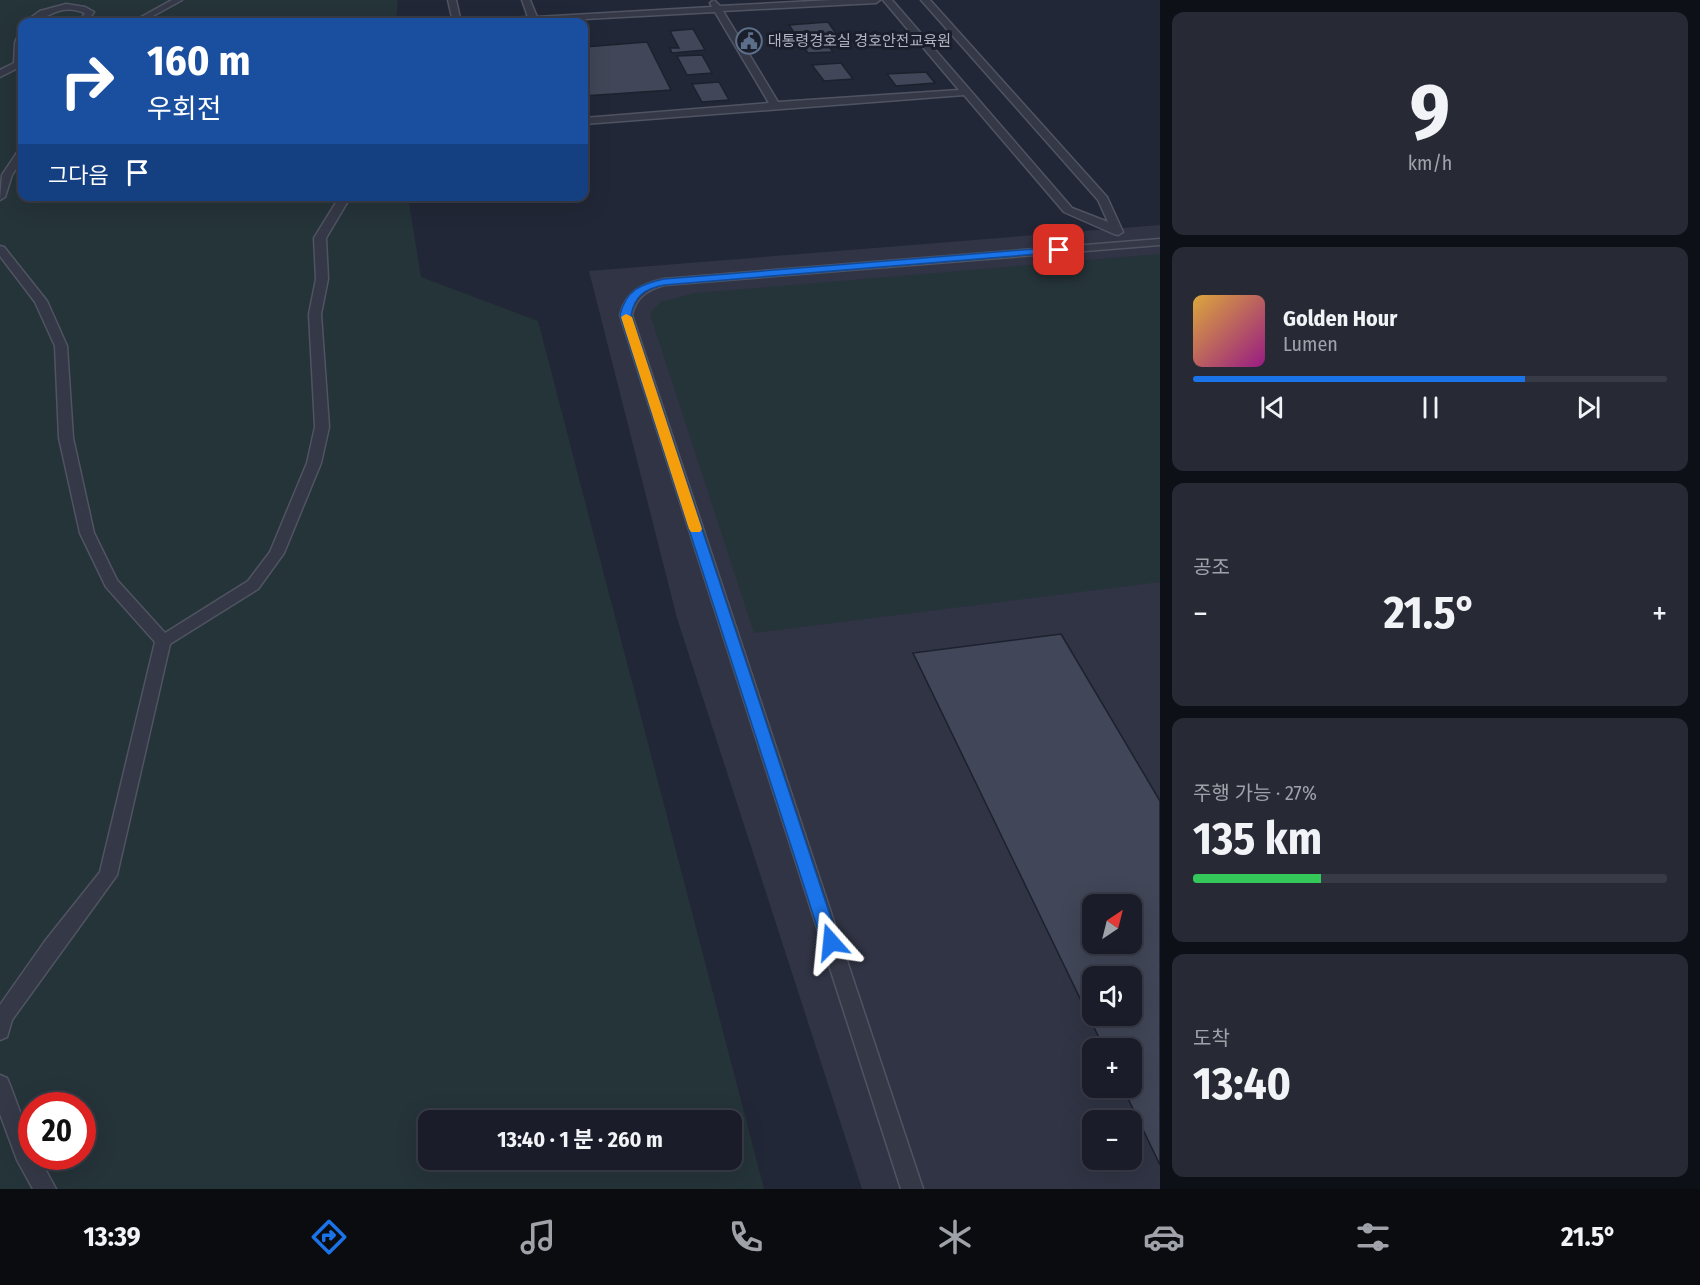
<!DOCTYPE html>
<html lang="ko">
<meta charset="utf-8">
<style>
:root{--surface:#1a1d29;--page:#272a35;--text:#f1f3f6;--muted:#9fa2a8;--line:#383b46;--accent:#1a73e8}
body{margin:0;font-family:"Fira Sans Condensed","Noto Sans KR",sans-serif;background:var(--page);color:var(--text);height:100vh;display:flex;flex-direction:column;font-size:22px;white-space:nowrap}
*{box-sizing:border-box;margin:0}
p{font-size:20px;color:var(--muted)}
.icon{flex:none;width:33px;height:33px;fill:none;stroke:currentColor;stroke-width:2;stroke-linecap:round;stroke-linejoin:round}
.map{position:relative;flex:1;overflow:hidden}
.details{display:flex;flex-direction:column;gap:12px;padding:12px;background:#0e1017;width:540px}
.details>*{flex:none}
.hud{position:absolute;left:18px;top:18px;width:570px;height:183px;border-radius:12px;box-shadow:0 6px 24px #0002,0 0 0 2px var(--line);background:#1a4fa0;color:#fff;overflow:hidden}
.needle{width:39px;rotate:35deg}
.fabs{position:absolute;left:1082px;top:894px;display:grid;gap:12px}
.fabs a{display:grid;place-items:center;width:60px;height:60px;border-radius:12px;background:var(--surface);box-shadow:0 6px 24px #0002,0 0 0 2px var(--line);font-size:30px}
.speed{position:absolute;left:18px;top:1092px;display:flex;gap:12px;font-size:30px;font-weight:700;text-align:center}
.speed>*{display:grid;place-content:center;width:78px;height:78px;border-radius:50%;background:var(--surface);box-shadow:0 6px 24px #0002,0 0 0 2px var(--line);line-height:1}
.speed .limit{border:9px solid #d22;background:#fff;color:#111}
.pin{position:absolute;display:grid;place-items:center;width:51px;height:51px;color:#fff;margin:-26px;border-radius:12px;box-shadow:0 3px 9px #0006}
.me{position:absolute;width:66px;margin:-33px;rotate:342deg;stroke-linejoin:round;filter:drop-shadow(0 0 4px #0008)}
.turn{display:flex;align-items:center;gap:21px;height:126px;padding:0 30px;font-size:27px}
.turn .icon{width:78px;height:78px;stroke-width:2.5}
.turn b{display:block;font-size:42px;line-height:51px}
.then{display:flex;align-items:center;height:57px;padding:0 30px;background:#0003;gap:12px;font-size:22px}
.big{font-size:45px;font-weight:700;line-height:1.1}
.details .tile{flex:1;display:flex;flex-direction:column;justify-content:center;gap:9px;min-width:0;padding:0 21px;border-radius:12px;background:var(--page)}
.details .dial{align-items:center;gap:0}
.dial b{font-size:78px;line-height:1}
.song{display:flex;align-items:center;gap:18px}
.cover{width:72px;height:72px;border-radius:9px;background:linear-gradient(135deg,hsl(40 70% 55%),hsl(310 70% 35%))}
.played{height:6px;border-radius:3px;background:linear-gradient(90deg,var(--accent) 70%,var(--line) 70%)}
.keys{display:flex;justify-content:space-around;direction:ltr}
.heat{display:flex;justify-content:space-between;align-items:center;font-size:33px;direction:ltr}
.charge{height:9px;border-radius:4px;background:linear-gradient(90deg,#34c759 27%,var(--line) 0)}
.trip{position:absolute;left:418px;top:1110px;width:324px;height:60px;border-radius:12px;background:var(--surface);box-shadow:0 6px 24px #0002,0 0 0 2px var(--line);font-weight:700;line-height:60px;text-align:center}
.menu{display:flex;height:96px;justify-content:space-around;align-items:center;background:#0a0c10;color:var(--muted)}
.menu .icon{width:42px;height:42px}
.menu .selected{color:var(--accent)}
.menu b{font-size:27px;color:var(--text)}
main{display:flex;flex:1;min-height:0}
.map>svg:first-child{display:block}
</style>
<main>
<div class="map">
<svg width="1160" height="1189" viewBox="0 0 1160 1189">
<rect width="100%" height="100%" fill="#222737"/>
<!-- airport -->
<path fill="#303444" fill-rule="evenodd" d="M1160,225V1189H862L677,618L589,271ZM1092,904H1131V944H1092ZM1092,976H1131V1016H1092ZM1092,1048H1131V1088H1092ZM1092,1120H1131V1160H1092Z"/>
<!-- green -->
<g fill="#253439" fill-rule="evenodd">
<path d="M0,0H398L396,22H22V196L408,197L421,277L538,321L764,1189H0ZM32,1106H82V1156H32ZM429,1120H732V1160H429Z"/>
<polygon points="1160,254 1160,582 754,633 650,314 660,302 695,293"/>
</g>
<!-- building -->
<g fill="#414658" stroke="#1d212e" stroke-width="1.5" fill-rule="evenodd">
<polygon points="828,22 837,35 821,36 833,52 808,53 789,25"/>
<polygon points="693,29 705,50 672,53 670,48 679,48 670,31"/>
<polygon points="647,42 671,90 584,96 584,47"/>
<polygon points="702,55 712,73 687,75 677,56"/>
<polygon points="841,63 853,79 824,81 812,65"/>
<polygon points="926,72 935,83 896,86 887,74"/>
<polygon points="719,82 729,100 702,102 692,84"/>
<path d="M1061,634L1160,801V1165L1123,1088H1131V1048H1104L913,653ZM1092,904H1131V944H1092ZM1092,976H1131V1016H1092Z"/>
</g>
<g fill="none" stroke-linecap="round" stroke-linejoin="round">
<!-- lane casing -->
<g stroke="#505462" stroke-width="3">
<g id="lane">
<polygon points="172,0 182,0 142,22 132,22"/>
<polygon points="448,0 456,0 461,22 453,22"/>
<polygon points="522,0 530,0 537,17 712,7 710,3 714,0 720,6 832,0 880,0 876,3 723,11 778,102 959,90 883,0 892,0 1072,208 1108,222 1098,200 921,0 930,0 1107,197 1123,232 1118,235 1114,234 1064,212 964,95 584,124 584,118 769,103 715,12 529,22 489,22 493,19 528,17"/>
<path d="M66,4L85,7L94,12L87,22H79L85,13C55,1 46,24 25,22L40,11Z"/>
<polygon points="22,32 22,66 0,77 0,70 14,63 15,43 19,33"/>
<polygon points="22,150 22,160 12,175 5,197 0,200 2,175 18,151"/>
<polygon points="340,196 351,196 326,238 328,279 321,314 329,427 321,463 284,553 258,589 170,644 117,875 12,1020 7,1037 0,1040 0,1005 45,941 100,872 155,642 106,587 80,533 59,438 55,346 35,302 0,256 0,246 4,247 47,301 67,346 73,438 94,533 117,580 165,633 248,581 270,552 307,463 315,427 309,314 316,279 314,238"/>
<path d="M1160,239V245L664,285C647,290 636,297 632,315L923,1189H901L620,315C626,291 642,284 664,279Z"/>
<polygon points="0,1075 7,1078 10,1085 32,1144 32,1156 38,1156 56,1189 33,1189 17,1160 0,1114"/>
</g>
</g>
<!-- lane -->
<use href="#lane" fill="#353947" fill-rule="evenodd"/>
</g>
<!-- route -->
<path fill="#1a73e8" stroke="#114b97" stroke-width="1.5" d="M1059,247L1064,250L1062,252L664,285C645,289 635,295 631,315L839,942L837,947L831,949L825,947L822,942L620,315C626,290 641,284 664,279Z"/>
<!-- slow -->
<polygon fill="#f59e0b" points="626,314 632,317 702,529 700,532 691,532 689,529 621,317"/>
<!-- icons -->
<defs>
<g id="civic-ring" transform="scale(1.35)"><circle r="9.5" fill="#1b1f2c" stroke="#5c6f8a" stroke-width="1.5"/><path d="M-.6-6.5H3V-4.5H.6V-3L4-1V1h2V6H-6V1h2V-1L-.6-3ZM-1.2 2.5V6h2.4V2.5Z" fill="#5c6f8a"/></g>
</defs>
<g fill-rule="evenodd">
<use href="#civic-ring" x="749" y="41"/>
</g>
<g text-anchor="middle" stroke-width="6" stroke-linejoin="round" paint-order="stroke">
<!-- far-poi labels -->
<g font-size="15" fill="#b0b4c4" stroke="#1b1f2c" text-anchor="start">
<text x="768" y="46">대통령경호실 경호안전교육원</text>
</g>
</g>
</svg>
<div class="fabs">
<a><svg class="needle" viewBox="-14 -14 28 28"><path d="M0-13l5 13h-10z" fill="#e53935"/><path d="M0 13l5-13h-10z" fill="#9fa2a8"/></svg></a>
<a><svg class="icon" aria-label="sound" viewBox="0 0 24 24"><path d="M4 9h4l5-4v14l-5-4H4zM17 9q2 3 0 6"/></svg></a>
<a>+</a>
<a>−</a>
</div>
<div class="speed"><div class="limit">20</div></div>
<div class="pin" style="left:1059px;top:250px;background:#d93025"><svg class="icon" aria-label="arrive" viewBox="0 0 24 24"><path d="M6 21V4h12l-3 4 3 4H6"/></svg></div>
<svg class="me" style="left:831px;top:942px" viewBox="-20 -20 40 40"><path d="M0-17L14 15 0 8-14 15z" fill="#1a73e8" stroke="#fff" stroke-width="4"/></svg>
<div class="trip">13:40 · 1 분 · 260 m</div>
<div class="hud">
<div class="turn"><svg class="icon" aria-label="right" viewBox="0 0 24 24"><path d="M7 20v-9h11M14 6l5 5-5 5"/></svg><div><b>160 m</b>우회전</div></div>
<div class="then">그다음<svg class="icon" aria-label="arrive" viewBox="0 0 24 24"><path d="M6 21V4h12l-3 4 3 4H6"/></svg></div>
</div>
</div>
<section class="details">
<div class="tile dial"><b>9</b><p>km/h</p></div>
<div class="tile">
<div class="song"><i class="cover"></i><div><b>Golden Hour</b><p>Lumen</p></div></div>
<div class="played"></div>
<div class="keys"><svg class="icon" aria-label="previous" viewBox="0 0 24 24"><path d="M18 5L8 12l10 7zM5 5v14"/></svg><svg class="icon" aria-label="pause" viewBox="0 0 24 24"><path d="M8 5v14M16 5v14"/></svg><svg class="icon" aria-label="next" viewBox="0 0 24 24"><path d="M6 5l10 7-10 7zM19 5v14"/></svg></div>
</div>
<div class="tile"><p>공조</p>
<div class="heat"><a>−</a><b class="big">21.5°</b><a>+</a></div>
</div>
<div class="tile"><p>주행 가능 · 27%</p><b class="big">135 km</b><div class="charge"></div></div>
<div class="tile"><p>도착</p><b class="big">13:40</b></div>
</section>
</main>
<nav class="menu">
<b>13:39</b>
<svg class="icon selected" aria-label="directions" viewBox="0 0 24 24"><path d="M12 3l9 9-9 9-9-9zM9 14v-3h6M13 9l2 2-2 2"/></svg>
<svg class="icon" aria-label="music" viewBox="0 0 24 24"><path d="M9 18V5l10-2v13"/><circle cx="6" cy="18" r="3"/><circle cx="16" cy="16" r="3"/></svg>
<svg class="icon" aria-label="phone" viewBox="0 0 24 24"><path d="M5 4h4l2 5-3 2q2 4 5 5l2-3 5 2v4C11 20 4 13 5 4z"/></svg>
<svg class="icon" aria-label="climate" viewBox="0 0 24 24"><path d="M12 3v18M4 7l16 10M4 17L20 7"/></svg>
<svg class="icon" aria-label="car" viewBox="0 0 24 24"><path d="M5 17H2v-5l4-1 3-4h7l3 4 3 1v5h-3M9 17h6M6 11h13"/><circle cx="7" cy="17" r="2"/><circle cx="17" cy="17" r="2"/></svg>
<svg class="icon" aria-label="filters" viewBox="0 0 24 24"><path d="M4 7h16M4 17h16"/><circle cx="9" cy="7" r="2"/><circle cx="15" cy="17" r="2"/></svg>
<b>21.5°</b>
</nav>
